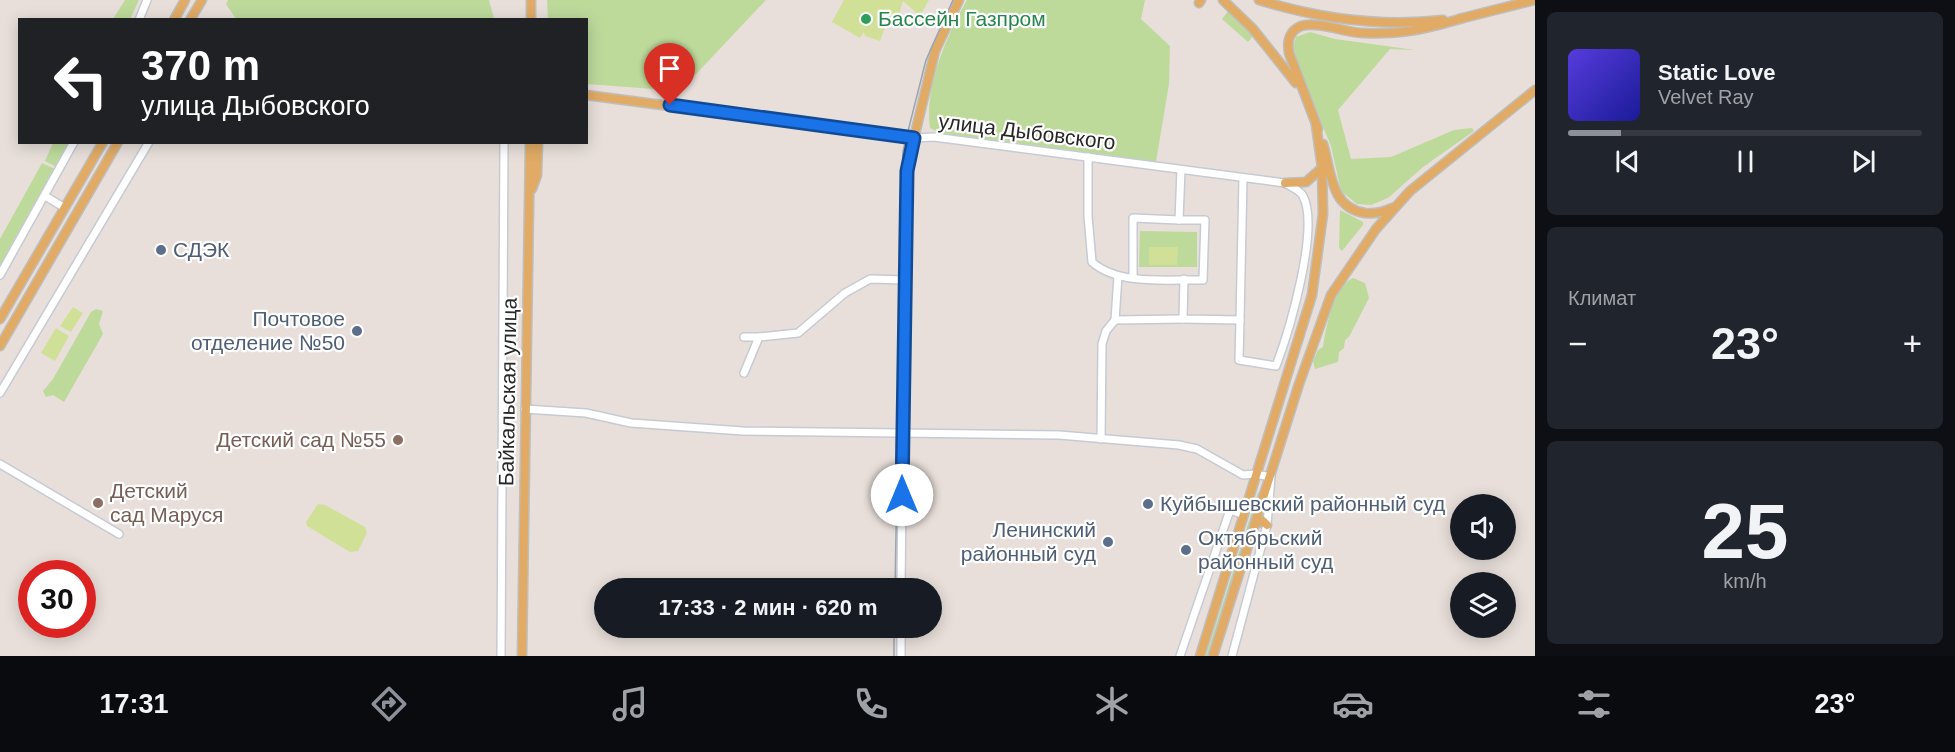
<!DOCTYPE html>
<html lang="ru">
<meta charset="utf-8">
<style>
:root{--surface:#171b24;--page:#20242c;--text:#f1f3f6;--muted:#9ea1a6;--line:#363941;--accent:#8c9099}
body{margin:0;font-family:Arial,sans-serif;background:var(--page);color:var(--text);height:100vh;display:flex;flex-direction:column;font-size:22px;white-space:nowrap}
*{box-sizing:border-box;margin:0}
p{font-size:20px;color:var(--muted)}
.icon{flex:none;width:33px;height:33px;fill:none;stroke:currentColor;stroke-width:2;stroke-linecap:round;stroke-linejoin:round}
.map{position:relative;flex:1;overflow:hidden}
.panel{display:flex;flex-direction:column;gap:12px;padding:12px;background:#0d0f14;width:420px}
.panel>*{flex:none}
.banner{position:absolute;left:18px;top:18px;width:570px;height:126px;border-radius:0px;box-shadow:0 3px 15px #0003;background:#202124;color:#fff;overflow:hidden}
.fabs{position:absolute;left:1450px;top:494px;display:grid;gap:12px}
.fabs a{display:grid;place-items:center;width:66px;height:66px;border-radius:50%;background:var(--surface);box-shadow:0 3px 15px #0003;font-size:30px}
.speed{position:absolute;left:18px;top:560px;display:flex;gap:12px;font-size:30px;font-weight:700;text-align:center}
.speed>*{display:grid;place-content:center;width:78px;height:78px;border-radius:50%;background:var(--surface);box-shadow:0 3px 15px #0003;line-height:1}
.speed .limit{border:9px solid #d22;background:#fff;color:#111}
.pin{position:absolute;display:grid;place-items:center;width:51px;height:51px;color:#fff;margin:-62px -26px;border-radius:50% 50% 50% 0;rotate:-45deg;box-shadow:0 0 6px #0007}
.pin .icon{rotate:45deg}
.me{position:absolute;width:66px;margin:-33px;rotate:0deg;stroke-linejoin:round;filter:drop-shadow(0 0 4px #0008)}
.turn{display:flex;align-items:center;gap:21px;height:126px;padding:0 24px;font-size:27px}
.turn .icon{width:78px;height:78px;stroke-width:2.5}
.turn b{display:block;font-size:42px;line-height:51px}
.big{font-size:45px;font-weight:700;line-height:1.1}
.panel .tile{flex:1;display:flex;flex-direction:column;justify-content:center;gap:9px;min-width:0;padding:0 21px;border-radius:9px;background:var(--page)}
.panel .dial{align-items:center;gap:0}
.dial b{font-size:78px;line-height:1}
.song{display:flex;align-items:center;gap:18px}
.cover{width:72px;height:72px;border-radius:9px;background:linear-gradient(135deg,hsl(250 70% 55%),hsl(240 70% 35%))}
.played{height:6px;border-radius:3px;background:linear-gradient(90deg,var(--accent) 15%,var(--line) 15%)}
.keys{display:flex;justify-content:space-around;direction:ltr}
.heat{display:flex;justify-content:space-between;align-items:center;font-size:33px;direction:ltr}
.trip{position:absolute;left:594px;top:578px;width:348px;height:60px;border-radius:30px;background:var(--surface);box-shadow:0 3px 15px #0003;font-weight:700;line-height:60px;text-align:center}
.tab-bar{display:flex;height:96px;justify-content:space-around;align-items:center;background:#090b0e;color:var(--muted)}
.tab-bar .icon{width:42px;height:42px}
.tab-bar .active{color:var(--accent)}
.tab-bar b{font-size:27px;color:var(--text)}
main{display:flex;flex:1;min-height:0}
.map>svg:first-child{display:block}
</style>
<main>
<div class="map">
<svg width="1535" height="656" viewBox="0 0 1535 656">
<rect width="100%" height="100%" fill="#e8dfda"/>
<!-- green -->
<g fill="#bdda9b">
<polygon points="125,0 139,0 130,19 113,19"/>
<polygon points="228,0 489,0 494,19 236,19 226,4"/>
<polygon points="547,0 766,0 680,91 587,84 586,20 548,19"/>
<path d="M967,0H1145L1141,19L1170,46L1169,84L1156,162L940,133L930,128C924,86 947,36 967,0Z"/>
<polygon points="1229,10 1253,36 1248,42 1222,19"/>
<polygon points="1310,32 1335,39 1415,50 1390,49 1338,110 1351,159 1391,157 1454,130 1472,128 1474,131 1423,167 1388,198 1371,205 1357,204 1341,191 1331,146 1292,52 1296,37"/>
<polygon points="53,143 68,143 56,167 45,161"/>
<polygon points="42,163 55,169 0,267 0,239"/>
<polygon points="1340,210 1363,222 1363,225 1342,251 1339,248"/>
<polygon points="1140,231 1197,232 1197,267 1139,267"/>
<path d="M1353,278L1365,283L1369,298L1349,337L1345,340L1344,348L1339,352L1338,362L1315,369L1313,361L1318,350L1323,347C1326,328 1333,286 1353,278Z"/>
<polygon points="96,309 103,311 99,324 103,334 64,402 53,395 46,397 43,391 53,379 91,312"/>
<polygon points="1258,492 1261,493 1209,656 1206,656"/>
</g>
<!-- pitch -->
<g fill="#d0e197">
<polygon points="844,0 929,0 920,16 903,1 896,24 887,22 880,41 865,36 864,32 860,38 832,22"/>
<polygon points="1149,247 1178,247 1177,265 1149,265"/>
<polygon points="73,307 83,313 71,332 60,326"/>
<polygon points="56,328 69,336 55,361 41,353"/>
<polygon points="318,504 325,505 365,527 367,533 358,551 350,552 307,526 306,522"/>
</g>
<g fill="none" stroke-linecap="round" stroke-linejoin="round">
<!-- minor casing -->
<g stroke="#c5cbd4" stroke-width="10">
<g id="minor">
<polyline points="139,20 147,0"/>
<path d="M1088,157V216L1092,262C1119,286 1169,279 1203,280L1205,220H1179L1181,170"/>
<polyline points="45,196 65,208"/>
<polyline points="0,275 74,142"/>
<polyline points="1118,276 1115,320 1183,319"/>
<polyline points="1133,277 1133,218 1179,220"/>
<polyline points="1184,279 1183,319 1240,320 1243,178"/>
<polyline points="744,337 759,337"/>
<polyline points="744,373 759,337 798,333 845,293 870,279 905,280"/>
<polyline points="0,393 149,142"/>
<polyline points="525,409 586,413 631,423 743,431 1059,435 1179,445 1197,449 1243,475 1255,474 1271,477 1267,525 1232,656"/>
<polyline points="1101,439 1102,344 1106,331 1115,320"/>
<polyline points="0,464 119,534"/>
<path d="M901,588L905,219L907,171L914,138L934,137L1285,183C1291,187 1300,190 1303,196C1320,228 1289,332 1276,366L1239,360L1240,320"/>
<polyline points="501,656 504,142"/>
<polyline points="901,656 901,627"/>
<polyline points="1180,656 1230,510 1244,515"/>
</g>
</g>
<!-- major casing -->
<g stroke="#bebebe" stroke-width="11">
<g id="major">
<polyline points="531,0 531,20"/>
<polyline points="1223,0 1253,29 1296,83"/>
<path d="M1259,0C1320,19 1380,27 1443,20"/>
<polyline points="1199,3 1201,0"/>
<polyline points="1459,19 1534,0"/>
<polyline points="174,20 185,0"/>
<polyline points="190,20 202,0"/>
<polyline points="586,95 914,138 935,51 959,0"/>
<path d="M1318,129L1289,53C1287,41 1289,31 1301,26C1319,21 1343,32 1362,33C1401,35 1426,29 1463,18"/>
<path d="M1323,144C1331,170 1330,208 1365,213C1375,214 1384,212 1392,208"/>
<polyline points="1285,183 1306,182 1322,168"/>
<polyline points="532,189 537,175 538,142"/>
<polyline points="0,319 103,142"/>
<polyline points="0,346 118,142"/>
<polyline points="1255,524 1263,521 1267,525"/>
<polyline points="522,656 530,142"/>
<polyline points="1200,656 1312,295 1323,214 1322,168 1316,125"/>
<polyline points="1213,656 1299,384 1331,295 1376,229 1410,191 1535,90"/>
</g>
</g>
<!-- minor -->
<use href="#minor" stroke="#fff" stroke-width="7"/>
<!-- major -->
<use href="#major" stroke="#e1ab65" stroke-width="8"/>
<!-- tram -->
<g stroke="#9da4b0" stroke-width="1.5">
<polyline points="895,588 903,151 926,60 953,0"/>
<polyline points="894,656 894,627"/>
</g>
</g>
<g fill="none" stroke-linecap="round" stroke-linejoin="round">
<!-- route casing -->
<g stroke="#114b97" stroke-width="15">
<polyline id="route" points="670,105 914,138 907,171 902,495"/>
</g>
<!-- route -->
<use href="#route" stroke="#1a73e8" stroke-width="10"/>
</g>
<!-- markers -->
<circle fill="#2e9e5b" stroke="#fff" stroke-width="2" cx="866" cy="19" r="6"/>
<g fill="#5c6f8a" stroke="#fff" stroke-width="2">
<circle cx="161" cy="250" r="6"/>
<circle cx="357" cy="331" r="6"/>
<circle cx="1148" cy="504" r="6"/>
<circle cx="1108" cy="542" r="6"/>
<circle cx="1186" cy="550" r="6"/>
</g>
<g fill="#8d6e63" stroke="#fff" stroke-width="2">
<circle cx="398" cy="440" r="6"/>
<circle cx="98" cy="503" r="6"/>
</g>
<g text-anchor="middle" stroke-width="4.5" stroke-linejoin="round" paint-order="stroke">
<!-- leisure labels -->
<g font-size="21" fill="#27864d" stroke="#fff" text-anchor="start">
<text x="878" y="26">Бассейн Газпром</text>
</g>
<!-- street labels -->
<g font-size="21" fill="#272727" stroke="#fff">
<text transform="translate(1027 132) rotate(7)" y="7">улица Дыбовского</text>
<text transform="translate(508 392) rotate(-89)" y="7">Байкальская улица</text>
</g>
<!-- service labels -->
<g font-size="21" fill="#4e5e75" stroke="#fff" text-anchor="start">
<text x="173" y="257">СДЭК</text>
<text x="345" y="326" text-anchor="end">Почтовое<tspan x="345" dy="24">отделение №50</tspan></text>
<text x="1160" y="511">Куйбышевский районный суд</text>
<text x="1096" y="537" text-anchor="end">Ленинский<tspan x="1096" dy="24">районный суд</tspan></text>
<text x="1198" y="545">Октябрьский<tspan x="1198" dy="24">районный суд</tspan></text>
</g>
<!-- education labels -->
<g font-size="21" fill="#785e54" stroke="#fff" text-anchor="end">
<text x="386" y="447">Детский сад №55</text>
<text x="110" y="498" text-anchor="start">Детский<tspan x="110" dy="24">сад Маруся</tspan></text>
</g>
</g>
</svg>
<div class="fabs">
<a><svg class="icon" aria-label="sound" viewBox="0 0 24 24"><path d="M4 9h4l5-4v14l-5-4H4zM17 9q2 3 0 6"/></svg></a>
<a><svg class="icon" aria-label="layers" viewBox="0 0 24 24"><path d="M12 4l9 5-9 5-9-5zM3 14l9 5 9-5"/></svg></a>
</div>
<div class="speed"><div class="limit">30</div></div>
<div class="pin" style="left:670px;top:105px;background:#d93025"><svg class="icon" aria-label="arrive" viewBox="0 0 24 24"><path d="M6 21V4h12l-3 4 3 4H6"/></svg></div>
<svg class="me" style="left:902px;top:495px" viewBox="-20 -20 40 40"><circle r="19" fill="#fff"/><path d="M0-13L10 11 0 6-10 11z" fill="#1a73e8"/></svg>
<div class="trip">17:33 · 2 мин · 620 m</div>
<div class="banner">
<div class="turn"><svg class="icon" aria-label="left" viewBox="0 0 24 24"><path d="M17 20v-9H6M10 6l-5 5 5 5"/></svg><div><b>370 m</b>улица Дыбовского</div></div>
</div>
</div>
<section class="panel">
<div class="tile">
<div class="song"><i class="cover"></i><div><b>Static Love</b><p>Velvet Ray</p></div></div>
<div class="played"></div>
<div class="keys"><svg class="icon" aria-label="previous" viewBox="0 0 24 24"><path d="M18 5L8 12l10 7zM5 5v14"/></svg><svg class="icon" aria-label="pause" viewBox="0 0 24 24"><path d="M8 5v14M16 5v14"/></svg><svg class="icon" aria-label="next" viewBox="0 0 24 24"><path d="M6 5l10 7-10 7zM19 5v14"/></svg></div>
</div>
<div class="tile"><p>Климат</p>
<div class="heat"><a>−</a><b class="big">23°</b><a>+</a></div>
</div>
<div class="tile dial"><b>25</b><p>km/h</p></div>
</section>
</main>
<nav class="tab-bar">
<b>17:31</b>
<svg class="icon active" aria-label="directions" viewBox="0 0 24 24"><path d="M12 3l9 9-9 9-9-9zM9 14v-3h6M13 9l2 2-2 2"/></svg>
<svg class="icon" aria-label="music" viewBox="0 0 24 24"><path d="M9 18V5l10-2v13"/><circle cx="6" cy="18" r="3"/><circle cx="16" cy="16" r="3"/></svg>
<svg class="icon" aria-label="phone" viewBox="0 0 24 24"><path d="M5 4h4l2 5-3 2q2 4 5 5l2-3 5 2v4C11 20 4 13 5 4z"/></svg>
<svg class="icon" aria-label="climate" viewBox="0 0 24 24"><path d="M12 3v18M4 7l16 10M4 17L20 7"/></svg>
<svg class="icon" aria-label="car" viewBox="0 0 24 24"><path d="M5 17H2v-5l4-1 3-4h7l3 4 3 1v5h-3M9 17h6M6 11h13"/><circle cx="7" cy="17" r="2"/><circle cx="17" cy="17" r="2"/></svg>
<svg class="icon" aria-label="filters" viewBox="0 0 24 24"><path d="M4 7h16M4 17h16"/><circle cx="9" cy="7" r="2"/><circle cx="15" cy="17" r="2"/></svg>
<b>23°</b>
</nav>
